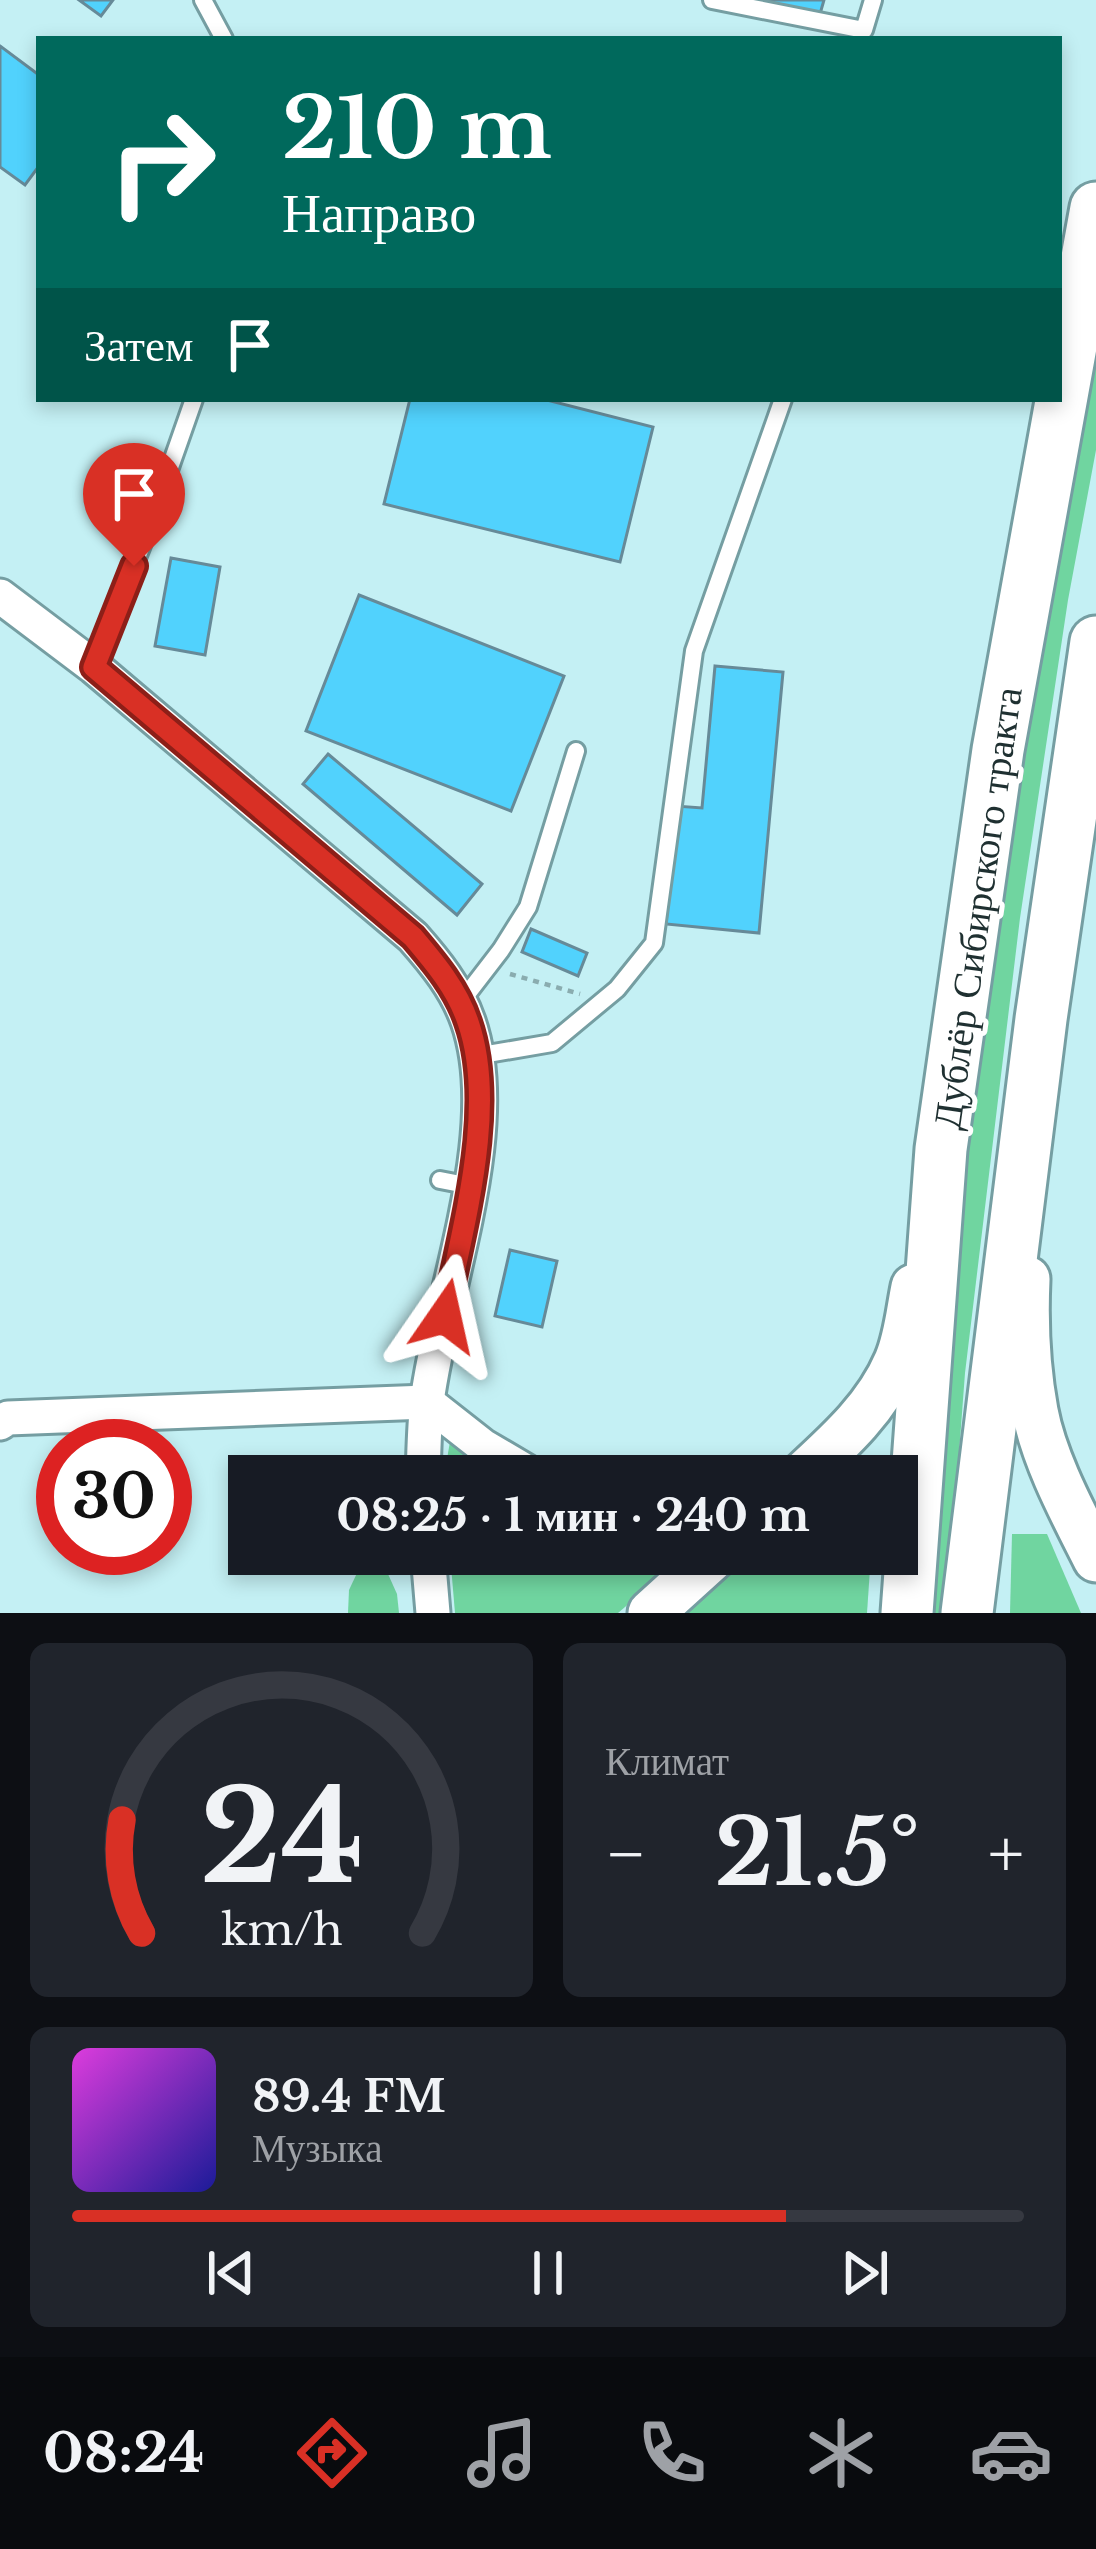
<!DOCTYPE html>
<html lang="ru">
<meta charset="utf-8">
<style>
:root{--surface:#171b24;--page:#20242c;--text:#f1f3f6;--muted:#9ea1a6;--line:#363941;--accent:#d93025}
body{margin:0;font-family:"Libre Baskerville",serif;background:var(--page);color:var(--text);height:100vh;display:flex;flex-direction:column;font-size:45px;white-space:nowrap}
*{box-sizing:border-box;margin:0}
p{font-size:39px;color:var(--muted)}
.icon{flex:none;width:66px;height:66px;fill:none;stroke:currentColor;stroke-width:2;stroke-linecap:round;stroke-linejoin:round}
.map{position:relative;height:1613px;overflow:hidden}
.drawer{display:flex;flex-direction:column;gap:30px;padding:30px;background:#0d0f14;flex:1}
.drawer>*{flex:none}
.banner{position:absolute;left:36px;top:36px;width:1026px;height:366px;border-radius:0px;box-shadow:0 6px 18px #0003;background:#00695c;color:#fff;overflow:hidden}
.speed{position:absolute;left:36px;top:1419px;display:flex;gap:24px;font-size:60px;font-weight:700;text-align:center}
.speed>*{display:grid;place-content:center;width:156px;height:156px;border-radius:50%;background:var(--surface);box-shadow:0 6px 18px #0003;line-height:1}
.speed .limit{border:18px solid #d22;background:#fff;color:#111}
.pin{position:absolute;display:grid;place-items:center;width:102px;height:102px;color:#fff;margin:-123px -51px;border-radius:50% 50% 50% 0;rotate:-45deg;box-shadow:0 0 12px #0007}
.pin .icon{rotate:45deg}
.me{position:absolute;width:132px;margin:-66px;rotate:11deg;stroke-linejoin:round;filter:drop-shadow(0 0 9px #0008)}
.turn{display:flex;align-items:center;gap:42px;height:252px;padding:0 48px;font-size:54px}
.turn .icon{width:156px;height:156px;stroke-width:2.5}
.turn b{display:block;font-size:84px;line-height:102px}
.then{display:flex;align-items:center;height:114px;padding:0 48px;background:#0003;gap:24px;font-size:45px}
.big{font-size:90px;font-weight:700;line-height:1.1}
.drawer .tile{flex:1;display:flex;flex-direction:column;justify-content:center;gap:18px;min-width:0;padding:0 42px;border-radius:18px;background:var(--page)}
.drawer .dial{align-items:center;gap:0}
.dial svg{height:312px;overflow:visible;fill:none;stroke:var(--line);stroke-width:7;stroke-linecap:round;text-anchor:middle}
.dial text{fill:var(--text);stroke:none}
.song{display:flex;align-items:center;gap:36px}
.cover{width:144px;height:144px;border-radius:18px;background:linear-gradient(135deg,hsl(300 70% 55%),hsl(240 70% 35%))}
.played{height:12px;border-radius:6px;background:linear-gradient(90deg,var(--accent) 75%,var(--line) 75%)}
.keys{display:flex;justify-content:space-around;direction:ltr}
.heat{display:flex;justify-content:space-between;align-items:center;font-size:66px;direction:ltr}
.drawer .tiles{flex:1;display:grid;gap:30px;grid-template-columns:1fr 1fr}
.tile:last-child{grid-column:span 2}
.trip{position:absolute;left:228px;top:1455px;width:690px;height:120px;border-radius:0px;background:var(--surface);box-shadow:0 6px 18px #0003;font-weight:700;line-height:120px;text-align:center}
.tabs{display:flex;height:192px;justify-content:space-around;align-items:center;background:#090b0e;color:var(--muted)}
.tabs .icon{width:84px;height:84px}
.tabs .on{color:var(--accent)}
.tabs b{font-size:54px;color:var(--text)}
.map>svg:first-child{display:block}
</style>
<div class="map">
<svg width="1096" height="1613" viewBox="0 0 1096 1613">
<rect width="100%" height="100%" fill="#c4f0f4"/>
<!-- green -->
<g fill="#70d5a0">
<polygon points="1096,293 1096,450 1068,600 1020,918 965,1373 947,1613 916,1613 943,1336 1011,790"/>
<polygon points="451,1436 495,1476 444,1476"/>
<polygon points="1012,1534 1047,1534 1081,1613 1010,1613"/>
<polygon points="366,1554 379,1554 397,1594 399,1613 348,1613 349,1590"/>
<polygon points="450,1554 687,1554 618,1613 455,1613"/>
<polygon points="748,1554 871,1554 867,1613 683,1613"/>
</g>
<!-- building -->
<g fill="#51d2fd" stroke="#668a98" stroke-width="3">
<polygon points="79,0 113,0 101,16"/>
<polygon points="761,0 824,0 820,14"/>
<polygon points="0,46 39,75 39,166 25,185 0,167"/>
<polygon points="410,399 543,399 653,427 620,562 384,504"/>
<polygon points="171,558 220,567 205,655 155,646"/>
<polygon points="359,595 564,676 511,811 306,731"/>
<polygon points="715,666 783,672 759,933 666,924 676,806 702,808"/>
<polygon points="328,754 482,884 457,915 303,784"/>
<polygon points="531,929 587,953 578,976 522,952"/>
<polygon points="510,1250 557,1261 542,1327 495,1316"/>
</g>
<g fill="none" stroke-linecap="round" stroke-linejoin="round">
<!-- lane casing -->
<g stroke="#759ea2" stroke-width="22">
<g id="lane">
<polyline points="203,0 224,39"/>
<polyline points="712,0 864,30 873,0"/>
<polyline points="94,667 148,530 194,399"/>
<polyline points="461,1002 501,950 528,907 576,751"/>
<polyline points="476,1056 552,1043 617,989 654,943 694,651 783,399"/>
<polyline points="440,1180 471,1186"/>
</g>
</g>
<!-- street casing -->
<g stroke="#759ea2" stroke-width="39">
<g id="street">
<path d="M0,596L94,667L413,937C435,962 457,989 468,1021C506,1129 441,1291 427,1402C424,1427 424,1452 423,1476"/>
<polyline points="427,1402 483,1446 534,1476"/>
<polyline points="0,1423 8,1418 427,1402"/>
<polyline points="428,1554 433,1613"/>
</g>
</g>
<!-- secondary casing -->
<g stroke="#759ea2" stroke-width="51">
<g id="secondary">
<path d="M1027,1279C1025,1323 1027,1368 1035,1411C1044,1460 1074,1515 1096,1559"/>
<path d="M802,1476C839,1442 877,1408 897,1361C907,1338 909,1311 914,1287"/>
<polyline points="651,1613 716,1554"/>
</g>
</g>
<!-- primary casing -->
<g stroke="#759ea2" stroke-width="57">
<g id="primary">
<polyline points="907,1613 941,1149 998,750 1096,208"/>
<polyline points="967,1613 1041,1019 1096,642"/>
</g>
</g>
<!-- path -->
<polyline stroke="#8aacaf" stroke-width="4.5" stroke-dasharray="6 6" stroke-linecap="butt" points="510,974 580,994"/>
<!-- lane -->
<use href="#lane" stroke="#fff" stroke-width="16"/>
<!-- street -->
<use href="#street" stroke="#fff" stroke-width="33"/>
<!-- secondary -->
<use href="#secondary" stroke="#fff" stroke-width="45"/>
<!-- primary -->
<use href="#primary" stroke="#fff" stroke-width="51"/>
</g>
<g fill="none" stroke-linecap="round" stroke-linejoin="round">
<!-- route casing -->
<g stroke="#8d1f18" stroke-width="30">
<path id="route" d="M134,566L94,667L413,937C435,963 457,989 468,1022C498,1108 462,1228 445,1316"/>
</g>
<!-- route -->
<use href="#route" stroke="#d93025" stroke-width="21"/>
</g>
<g text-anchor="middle" stroke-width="10" stroke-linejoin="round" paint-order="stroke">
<!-- street labels -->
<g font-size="39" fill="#1f3031" stroke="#fff">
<text transform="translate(977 908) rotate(-82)" y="14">Дублёр Сибирского тракта</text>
</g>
</g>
</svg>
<div class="speed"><div class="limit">30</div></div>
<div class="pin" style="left:134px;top:566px;background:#d93025"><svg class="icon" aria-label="arrive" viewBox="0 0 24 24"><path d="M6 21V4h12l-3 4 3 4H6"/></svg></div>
<svg class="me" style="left:445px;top:1316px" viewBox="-20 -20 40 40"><path d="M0-17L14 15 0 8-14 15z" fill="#d93025" stroke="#fff" stroke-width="4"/></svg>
<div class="trip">08:25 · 1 мин · 240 m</div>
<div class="banner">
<div class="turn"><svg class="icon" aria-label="right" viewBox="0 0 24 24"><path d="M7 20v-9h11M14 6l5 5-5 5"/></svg><div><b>210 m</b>Направо</div></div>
<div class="then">Затем<svg class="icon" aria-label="arrive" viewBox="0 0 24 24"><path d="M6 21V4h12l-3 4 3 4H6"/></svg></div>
</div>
</div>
<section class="drawer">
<div class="tiles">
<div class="tile dial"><svg viewBox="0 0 100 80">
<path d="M14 69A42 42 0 1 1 86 69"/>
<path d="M14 69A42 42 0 0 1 9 40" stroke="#d93025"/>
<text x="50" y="56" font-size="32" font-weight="700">24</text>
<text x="50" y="72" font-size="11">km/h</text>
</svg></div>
<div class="tile"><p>Климат</p>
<div class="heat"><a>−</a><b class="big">21.5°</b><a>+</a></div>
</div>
<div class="tile">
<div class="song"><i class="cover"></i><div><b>89.4 FM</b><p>Музыка</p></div></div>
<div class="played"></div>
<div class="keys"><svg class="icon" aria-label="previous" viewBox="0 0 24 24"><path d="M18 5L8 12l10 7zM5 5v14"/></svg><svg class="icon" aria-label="pause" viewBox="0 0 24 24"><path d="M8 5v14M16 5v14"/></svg><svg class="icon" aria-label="next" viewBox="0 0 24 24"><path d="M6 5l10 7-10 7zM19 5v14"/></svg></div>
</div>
</div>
</section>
<nav class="tabs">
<b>08:24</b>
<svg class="icon on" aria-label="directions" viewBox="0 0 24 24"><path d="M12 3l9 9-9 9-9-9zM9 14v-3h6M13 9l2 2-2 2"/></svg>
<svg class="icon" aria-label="music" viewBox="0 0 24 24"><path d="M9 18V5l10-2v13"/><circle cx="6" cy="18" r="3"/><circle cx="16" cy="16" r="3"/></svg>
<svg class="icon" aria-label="phone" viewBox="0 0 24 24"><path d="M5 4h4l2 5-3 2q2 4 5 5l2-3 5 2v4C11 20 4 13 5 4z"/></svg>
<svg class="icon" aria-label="climate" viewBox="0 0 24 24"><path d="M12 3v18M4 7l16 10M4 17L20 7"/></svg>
<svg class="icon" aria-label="car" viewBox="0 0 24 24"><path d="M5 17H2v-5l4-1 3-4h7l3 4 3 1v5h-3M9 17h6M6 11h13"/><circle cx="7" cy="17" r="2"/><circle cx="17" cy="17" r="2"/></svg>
</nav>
